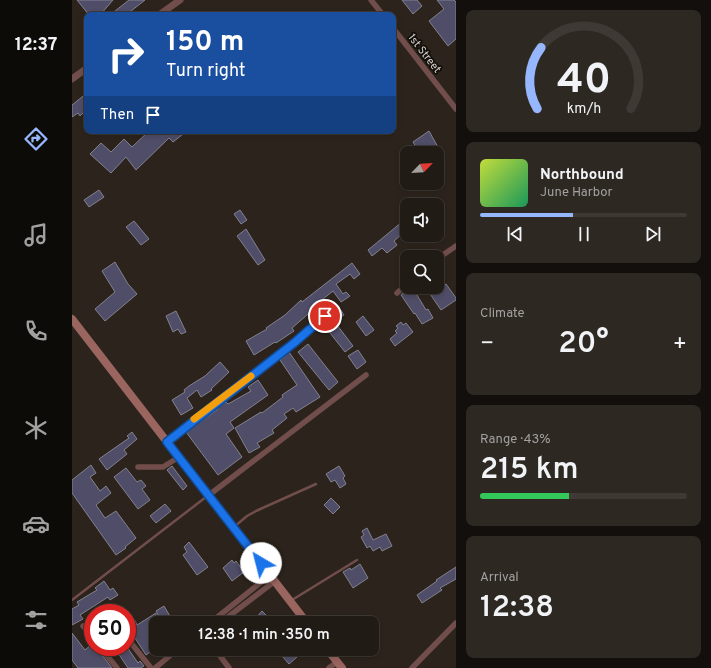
<!DOCTYPE html>
<meta charset="utf-8">
<style>
:root{--surface:#211b15;--page:#2d2822;--text:#f1f3f6;--muted:#a2a1a0;--line:#3e3934;--accent:#96b6fd}
body{margin:0;font-family:Overpass,sans-serif;background:var(--page);color:var(--text);height:100vh;display:flex;flex-direction:column;font-size:15px;white-space:nowrap}
*{box-sizing:border-box;margin:0}
p{font-size:13px;color:var(--muted)}
.icon{flex:none;width:22px;height:22px;fill:none;stroke:currentColor;stroke-width:2;stroke-linecap:round;stroke-linejoin:round}
.map{position:relative;flex:1;overflow:hidden}
.drawer{display:flex;flex-direction:column;gap:10px;padding:10px;background:#120f0c;width:255px}
.drawer>*{flex:none}
.guide{position:absolute;left:12px;top:12px;width:312px;height:122px;border-radius:8px;box-shadow:0 2px 6px #0003,0 0 0 1px var(--line);background:#1a4fa0;color:#fff;overflow:hidden}
.needle{width:26px;rotate:65deg}
.controls{position:absolute;left:328px;top:146px;display:grid;gap:8px}
.controls a{display:grid;place-items:center;width:44px;height:44px;border-radius:8px;background:var(--surface);box-shadow:0 2px 6px #0003,0 0 0 1px var(--line);font-size:20px}
.speed{position:absolute;left:12px;top:604px;display:flex;gap:8px;font-size:20px;font-weight:700;text-align:center}
.speed>*{display:grid;place-content:center;width:52px;height:52px;border-radius:50%;background:var(--surface);box-shadow:0 2px 6px #0003,0 0 0 1px var(--line);line-height:1}
.speed .limit{border:6px solid #d22;background:#fff;color:#111}
.pin{position:absolute;display:grid;place-items:center;width:34px;height:34px;color:#fff;margin:-17px;border:2px solid #fff;border-radius:50%;box-shadow:0 1px 4px #0007}
.me{position:absolute;width:44px;margin:-22px;rotate:323deg;stroke-linejoin:round;filter:drop-shadow(0 0 3px #0008)}
.turn{display:flex;align-items:center;gap:14px;height:84px;padding:0 16px;font-size:18px}
.turn .icon{width:52px;height:52px;stroke-width:2.5}
.turn b{display:block;font-size:28px;line-height:34px}
.then{display:flex;align-items:center;height:38px;padding:0 16px;background:#0003;gap:8px;font-size:15px}
.big{font-size:30px;font-weight:600;line-height:1.1}
.drawer .widget{flex:1;display:flex;flex-direction:column;justify-content:center;gap:6px;min-width:0;padding:0 14px;border-radius:8px;background:var(--page)}
.drawer .dial{align-items:center;gap:0}
.dial svg{height:104px;overflow:visible;fill:none;stroke:var(--line);stroke-width:7;stroke-linecap:round;text-anchor:middle}
.dial text{fill:var(--text);stroke:none}
.song{display:flex;align-items:center;gap:12px}
.cover{width:48px;height:48px;border-radius:6px;background:linear-gradient(135deg,hsl(70 70% 55%),hsl(150 70% 35%))}
.played{height:4px;border-radius:2px;background:linear-gradient(90deg,var(--accent) 45%,var(--line) 45%)}
.keys{display:flex;justify-content:space-around;direction:ltr}
.heat{display:flex;justify-content:space-between;align-items:center;font-size:22px;direction:ltr}
.charge{height:6px;border-radius:3px;background:linear-gradient(90deg,#34c759 43%,var(--line) 0)}
.trip{position:absolute;left:77px;top:616px;width:230px;height:40px;border-radius:8px;background:var(--surface);box-shadow:0 2px 6px #0003,0 0 0 1px var(--line);font-weight:600;line-height:40px;text-align:center}
main{display:flex;flex:1;min-height:0}
.tab-bar{display:flex;flex-direction:column;width:72px;justify-content:space-around;align-items:center;background:#0d0b08;color:var(--muted)}
.tab-bar .icon{width:28px;height:28px}
.tab-bar .current{color:var(--accent)}
.tab-bar b{font-size:18px;color:var(--text)}
.map>svg:first-child{display:block}
</style>
<main>
<nav class="tab-bar">
<b>12:37</b>
<svg class="icon current" aria-label="directions" viewBox="0 0 24 24"><path d="M12 3l9 9-9 9-9-9zM9 14v-3h6M13 9l2 2-2 2"/></svg>
<svg class="icon" aria-label="music" viewBox="0 0 24 24"><path d="M9 18V5l10-2v13"/><circle cx="6" cy="18" r="3"/><circle cx="16" cy="16" r="3"/></svg>
<svg class="icon" aria-label="phone" viewBox="0 0 24 24"><path d="M5 4h4l2 5-3 2q2 4 5 5l2-3 5 2v4C11 20 4 13 5 4z"/></svg>
<svg class="icon" aria-label="climate" viewBox="0 0 24 24"><path d="M12 3v18M4 7l16 10M4 17L20 7"/></svg>
<svg class="icon" aria-label="car" viewBox="0 0 24 24"><path d="M5 17H2v-5l4-1 3-4h7l3 4 3 1v5h-3M9 17h6M6 11h13"/><circle cx="7" cy="17" r="2"/><circle cx="17" cy="17" r="2"/></svg>
<svg class="icon" aria-label="filters" viewBox="0 0 24 24"><path d="M4 7h16M4 17h16"/><circle cx="9" cy="7" r="2"/><circle cx="15" cy="17" r="2"/></svg>
</nav>
<div class="map">
<svg width="384" height="668" viewBox="0 0 384 668">
<rect width="100%" height="100%" fill="#2c241c"/>
<!-- building -->
<g fill="#504d68" stroke="#82818e">
<polygon points="5,0 41,0 28,15 17,15"/>
<polygon points="57,0 73,0 54,15 38,15"/>
<polygon points="330,0 345,0 350,6 341,14"/>
<polygon points="365,0 382,0 384,2 384,39 376,46 357,21 372,9"/>
<polygon points="15,93 15,118 11,113 8,116 6,113 0,117 0,105"/>
<polygon points="77,131 84,131 88,135 93,131 115,131 101,142 97,138 64,170 54,157 39,173 18,154 29,143 39,152 52,139 60,147"/>
<polygon points="357,131 367,149 361,153 348,153 341,142"/>
<polygon points="27,190 32,197 17,207 12,200"/>
<polygon points="168,210 175,220 169,224 162,214"/>
<polygon points="62,221 77,239 69,245 54,227"/>
<polygon points="330,222 333,227 327,231 330,234 322,241 325,245 315,253 310,248 300,256 296,250"/>
<polygon points="174,229 193,260 186,265 165,236"/>
<polygon points="43,262 56,284 65,294 33,321 23,309 43,292 30,271"/>
<polygon points="280,263 288,274 282,279 278,274 264,284 271,294 274,292 278,296 269,302 261,291 251,299 256,305 246,313 243,308 220,328 222,331 204,343 203,342 182,355 174,341 195,329 194,328 213,315 229,300 230,302"/>
<polygon points="374,284 384,298 384,300 369,310 354,288 345,295 354,310 356,309 361,318 350,324 343,313 342,314 329,295 340,287 370,287"/>
<polygon points="269,310 272,315 262,321 281,346 273,352 251,324 261,314"/>
<polygon points="104,311 114,332 109,334 106,329 101,332 94,316"/>
<polygon points="291,316 302,330 294,336 284,322"/>
<polygon points="329,322 331,325 334,323 341,332 323,346 318,339 325,333 323,331 326,328 324,326"/>
<polygon points="236,344 266,382 257,390 226,352"/>
<polygon points="286,350 294,362 285,369 276,356"/>
<polygon points="217,352 248,397 224,412 221,408 212,414 215,418 200,430 202,433 185,443 188,447 177,453 163,428 189,412 190,413 211,397 210,395 225,385 208,360"/>
<polygon points="148,362 157,372 139,389 140,390 129,397 125,390 115,398 121,408 109,415 100,400 113,392 112,390 117,386 133,376"/>
<polygon points="186,380 196,395 158,422 162,428 154,434 170,457 146,475 114,432 146,409 145,408 154,402 156,404 179,391 176,387"/>
<polygon points="60,432 65,439 52,450 55,454 35,470 27,459 57,438 55,436"/>
<polygon points="19,465 24,473 18,477 28,491 34,486 39,493 24,505 33,518 44,511 64,538 53,547 54,548 44,555 0,493 0,480"/>
<polygon points="100,466 115,486 111,490 95,470"/>
<polygon points="267,466 273,476 271,478 274,484 268,488 263,480 259,482 254,474"/>
<polygon points="54,468 65,482 69,480 74,486 70,489 78,500 66,509 42,477"/>
<polygon points="259,498 268,507 261,514 252,505"/>
<polygon points="93,504 99,511 84,523 78,516"/>
<polygon points="295,528 301,540 314,534 320,546 310,551 308,547 301,551 298,546 295,548 289,537 292,535 290,531"/>
<polygon points="117,542 136,567 125,575 111,555 115,552 112,547"/>
<polygon points="160,560 162,563 164,561 172,572 160,581 151,568"/>
<polygon points="288,564 296,578 281,588 271,572 278,568 279,570"/>
<polygon points="384,567 384,579 368,588 370,590 350,603 345,595 365,581 364,580"/>
<polygon points="32,581 38,590 41,588 46,595 38,600 36,597 8,615 11,619 0,625 0,609 7,605 5,602 25,590 23,588"/>
<polygon points="92,606 99,618 91,623 84,611"/>
<polygon points="190,611 198,619 195,623 188,623 183,619"/>
<polygon points="84,613 84,648 74,655 63,638 61,639 55,634 55,622 62,619 65,625"/>
<polygon points="0,633 13,650 21,643 21,647 24,647 40,668 6,668 0,660"/>
<polygon points="42,647 55,647 66,663 68,661 72,666 69,668 56,668"/>
<polygon points="218,650 225,657 217,664 210,656"/>
</g>
<g fill="none" stroke-linecap="round" stroke-linejoin="round">
<!-- service -->
<g stroke="#714e4b" stroke-width="2.5">
<polyline points="162,527 175,516 184,511 244,484"/>
<polyline points="0,600 134,497"/>
<polyline points="220,600 285,560"/>
</g>
<!-- minor -->
<g stroke="#714e4b" stroke-width="5.5">
<polyline points="299,0 311,15"/>
<polyline points="321,28 384,109"/>
<polyline points="365,259 384,246"/>
<polyline points="325,293 335,284"/>
<polyline points="95,442 222,343 253,316"/>
<polyline points="66,467 91,467 107,457"/>
<polyline points="137,495 294,375"/>
<polyline points="30,608 34,613"/>
<polyline points="138,623 198,575"/>
<polyline points="148,623 203,581"/>
<polyline points="11,626 21,638"/>
<polyline points="55,638 79,668"/>
<polyline points="28,647 45,668"/>
<polyline points="143,649 157,668"/>
<polyline points="83,668 106,649"/>
<polyline points="257,668 265,662"/>
<polyline points="340,668 384,623"/>
</g>
<!-- tertiary -->
<g stroke="#714e4b" stroke-width="7">
<polyline points="87,15 108,0"/>
<polyline points="0,79 15,68"/>
</g>
<!-- secondary -->
<g stroke="#9a645f" stroke-width="8">
<polyline points="0,319 235,623"/>
<polyline points="255,649 270,668"/>
</g>
</g>
<g fill="none" stroke-linecap="round" stroke-linejoin="round">
<!-- route casing -->
<g stroke="#114b97" stroke-width="10">
<polyline id="route" points="189,563 95,442 222,343 253,316"/>
</g>
<!-- route -->
<use href="#route" stroke="#1a73e8" stroke-width="7"/>
<!-- slow -->
<polyline stroke="#f59e0b" stroke-width="7" points="122,419 179,376"/>
</g>
<g text-anchor="middle" stroke-width="3.5" stroke-linejoin="round" paint-order="stroke">
<!-- street labels -->
<g font-size="11" fill="#d8d3cd" stroke="#120e0a">
<text transform="translate(353 53) rotate(52)" y="4">1st Street</text>
</g>
</g>
</svg>
<div class="controls">
<a><svg class="needle" viewBox="-14 -14 28 28"><path d="M0-13l5 13h-10z" fill="#e53935"/><path d="M0 13l5-13h-10z" fill="#a2a1a0"/></svg></a>
<a><svg class="icon" aria-label="sound" viewBox="0 0 24 24"><path d="M4 9h4l5-4v14l-5-4H4zM17 9q2 3 0 6"/></svg></a>
<a><svg class="icon" aria-label="search" viewBox="0 0 24 24"><circle cx="10" cy="10" r="6"/><path d="M15 15l6 6"/></svg></a>
</div>
<div class="speed"><div class="limit">50</div></div>
<div class="pin" style="left:253px;top:316px;background:#d93025"><svg class="icon" aria-label="arrive" viewBox="0 0 24 24"><path d="M6 21V4h12l-3 4 3 4H6"/></svg></div>
<svg class="me" style="left:189px;top:563px" viewBox="-20 -20 40 40"><circle r="19" fill="#fff"/><path d="M0-13L10 11 0 6-10 11z" fill="#1a73e8"/></svg>
<div class="trip">12:38 · 1 min · 350 m</div>
<div class="guide">
<div class="turn"><svg class="icon" aria-label="right" viewBox="0 0 24 24"><path d="M7 20v-9h11M14 6l5 5-5 5"/></svg><div><b>150 m</b>Turn right</div></div>
<div class="then">Then<svg class="icon" aria-label="arrive" viewBox="0 0 24 24"><path d="M6 21V4h12l-3 4 3 4H6"/></svg></div>
</div>
</div>
<section class="drawer">
<div class="widget dial"><svg viewBox="0 0 100 80">
<path d="M14 69A42 42 0 1 1 86 69"/>
<path d="M14 69A42 42 0 0 1 17 22" stroke="#96b6fd"/>
<text x="50" y="56" font-size="32" font-weight="700">40</text>
<text x="50" y="72" font-size="11">km/h</text>
</svg></div>
<div class="widget">
<div class="song"><i class="cover"></i><div><b>Northbound</b><p>June Harbor</p></div></div>
<div class="played"></div>
<div class="keys"><svg class="icon" aria-label="previous" viewBox="0 0 24 24"><path d="M18 5L8 12l10 7zM5 5v14"/></svg><svg class="icon" aria-label="pause" viewBox="0 0 24 24"><path d="M8 5v14M16 5v14"/></svg><svg class="icon" aria-label="next" viewBox="0 0 24 24"><path d="M6 5l10 7-10 7zM19 5v14"/></svg></div>
</div>
<div class="widget"><p>Climate</p>
<div class="heat"><a>−</a><b class="big">20°</b><a>+</a></div>
</div>
<div class="widget"><p>Range · 43%</p><b class="big">215 km</b><div class="charge"></div></div>
<div class="widget"><p>Arrival</p><b class="big">12:38</b></div>
</section>
</main>
